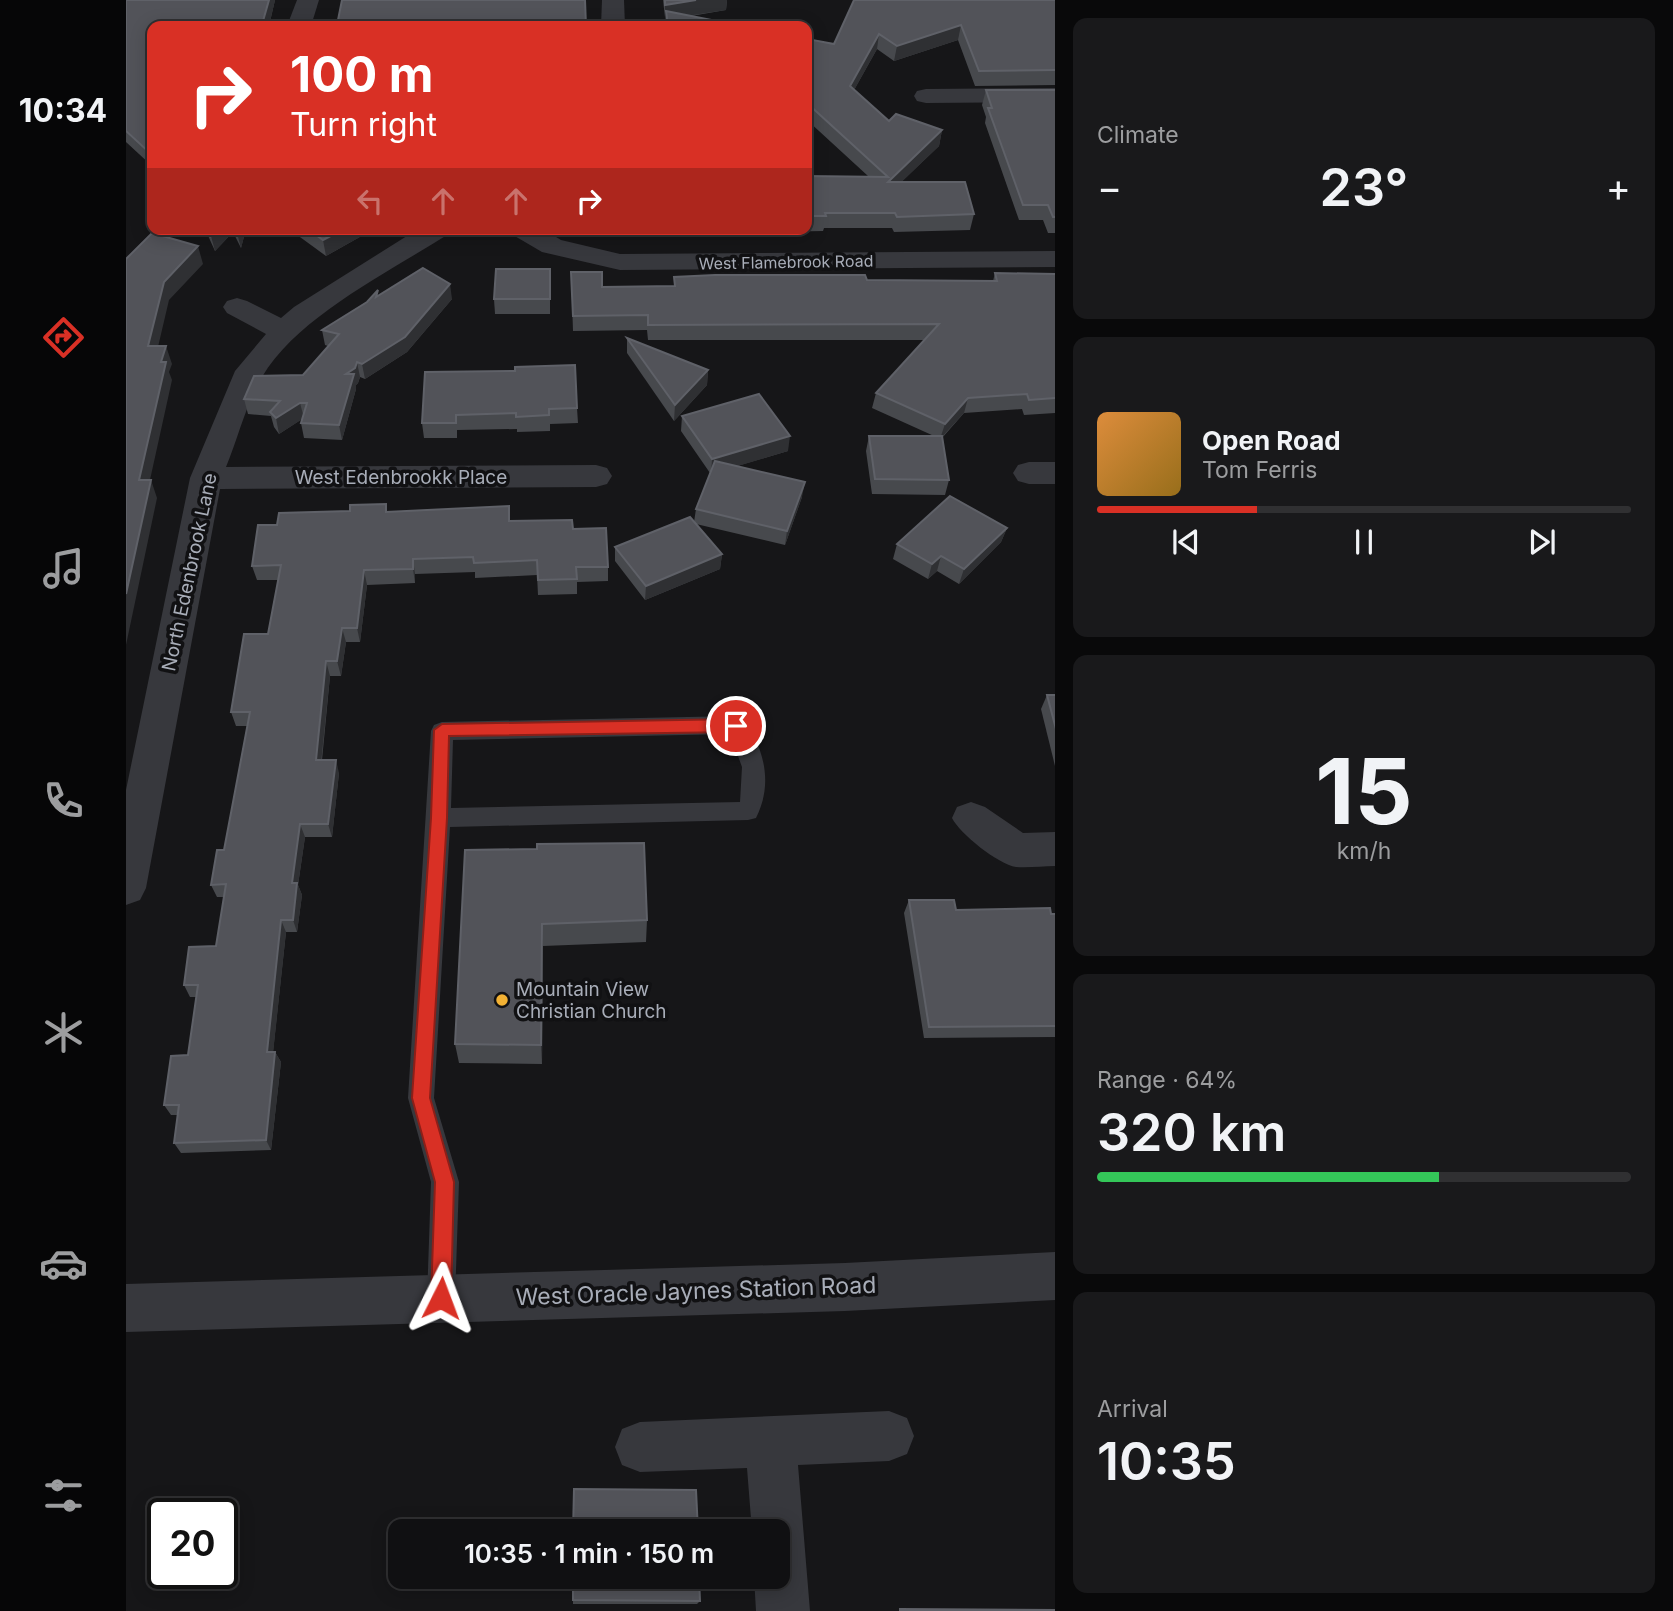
<!DOCTYPE html>
<meta charset="utf-8">
<style>
:root{--surface:#101012;--page:#19191b;--text:#f1f3f6;--muted:#9c9d9f;--line:#303032;--accent:#d93025}
body{margin:0;font-family:Inter,sans-serif;background:var(--page);color:var(--text);height:100vh;display:flex;flex-direction:column;font-size:26px;white-space:nowrap}
*{box-sizing:border-box;margin:0}
p{font-size:23px;color:var(--muted)}
.icon{flex:none;width:38px;height:38px;fill:none;stroke:currentColor;stroke-width:2;stroke-linecap:round;stroke-linejoin:round}
.map{position:relative;flex:1;overflow:hidden}
.details{display:flex;flex-direction:column;gap:18px;padding:18px;background:#09090a;width:618px}
.details>*{flex:none}
.banner{position:absolute;left:21px;top:21px;width:665px;height:214px;border-radius:14px;box-shadow:0 4px 18px #0003,0 0 0 2px var(--line);background:#d93025;color:#fff;overflow:hidden}
.speed{position:absolute;left:21px;top:1498px;display:flex;gap:14px;font-size:35px;font-weight:700;text-align:center}
.speed>*{display:grid;place-content:center;width:91px;height:91px;border-radius:50%;background:var(--surface);box-shadow:0 4px 18px #0003,0 0 0 2px var(--line);line-height:1}
.speed .limit{border:4px solid #111;border-radius:10px;background:#fff;color:#111}
.pin{position:absolute;display:grid;place-items:center;width:60px;height:60px;color:#fff;margin:-30px;border:4px solid #fff;border-radius:50%;box-shadow:0 2px 7px #0007}
.me{position:absolute;width:77px;margin:-38px;rotate:3deg;stroke-linejoin:round;filter:drop-shadow(0 0 5px #0008)}
.turn{display:flex;align-items:center;gap:24px;height:147px;padding:0 28px;font-size:32px}
.turn .icon{width:91px;height:91px;stroke-width:2.5}
.turn b{display:block;font-size:49px;line-height:60px}
.lanes{display:flex;align-items:center;height:66px;padding:0 28px;background:#0003;justify-content:center;gap:35px;direction:ltr}
.lanes .off{opacity:.35}
.big{font-size:52px;font-weight:600;line-height:1.1}
.details .tile{flex:1;display:flex;flex-direction:column;justify-content:center;gap:10px;min-width:0;padding:0 24px;border-radius:14px;background:var(--page)}
.details .dial{align-items:center;gap:0}
.dial b{font-size:91px;line-height:1}
.song{display:flex;align-items:center;gap:21px}
.cover{width:84px;height:84px;border-radius:10px;background:linear-gradient(135deg,hsl(30 70% 55%),hsl(40 70% 35%))}
.played{height:7px;border-radius:4px;background:linear-gradient(90deg,var(--accent) 30%,var(--line) 30%)}
.keys{display:flex;justify-content:space-around;direction:ltr}
.heat{display:flex;justify-content:space-between;align-items:center;font-size:38px;direction:ltr}
.charge{height:10px;border-radius:5px;background:linear-gradient(90deg,#34c759 64%,var(--line) 0)}
.trip{position:absolute;left:262px;top:1519px;width:402px;height:70px;border-radius:14px;background:var(--surface);box-shadow:0 4px 18px #0003,0 0 0 2px var(--line);font-weight:600;line-height:70px;text-align:center}
main{display:flex;flex:1;min-height:0}
.tab-bar{display:flex;flex-direction:column;width:126px;justify-content:space-around;align-items:center;background:#060607;color:var(--muted)}
.tab-bar .icon{width:49px;height:49px}
.tab-bar .active{color:var(--accent)}
.tab-bar b{font-size:32px;color:var(--text)}
.map>svg:first-child{display:block}
</style>
<main>
<nav class="tab-bar">
<b>10:34</b>
<svg class="icon active" aria-label="directions" viewBox="0 0 24 24"><path d="M12 3l9 9-9 9-9-9zM9 14v-3h6M13 9l2 2-2 2"/></svg>
<svg class="icon" aria-label="music" viewBox="0 0 24 24"><path d="M9 18V5l10-2v13"/><circle cx="6" cy="18" r="3"/><circle cx="16" cy="16" r="3"/></svg>
<svg class="icon" aria-label="phone" viewBox="0 0 24 24"><path d="M5 4h4l2 5-3 2q2 4 5 5l2-3 5 2v4C11 20 4 13 5 4z"/></svg>
<svg class="icon" aria-label="climate" viewBox="0 0 24 24"><path d="M12 3v18M4 7l16 10M4 17L20 7"/></svg>
<svg class="icon" aria-label="car" viewBox="0 0 24 24"><path d="M5 17H2v-5l4-1 3-4h7l3 4 3 1v5h-3M9 17h6M6 11h13"/><circle cx="7" cy="17" r="2"/><circle cx="17" cy="17" r="2"/></svg>
<svg class="icon" aria-label="filters" viewBox="0 0 24 24"><path d="M4 7h16M4 17h16"/><circle cx="9" cy="7" r="2"/><circle cx="15" cy="17" r="2"/></svg>
</nav>
<div class="map">
<svg width="930" height="1611" viewBox="0 0 930 1611">
<rect width="100%" height="100%" fill="#161618"/>
<g fill="none" stroke-linecap="round" stroke-linejoin="round">
<!-- lane -->
<path fill="#37383d" fill-rule="evenodd" d="M610,716C620,720 623,727 628,736C641,763 644,790 630,818L622,820L324,827L308,1098L333,1182L329,1299L325,1309L315,1313L305,1309L301,1299L305,1182L282,1098L305,731L308,725L316,722ZM604,734L616,767L614,802L325,808L327,740Z"/>
<!-- street -->
<g fill="#37383d" fill-rule="evenodd">
<polygon points="171,0 193,0 185,26 161,26"/>
<polygon points="476,0 498,0 499,26 475,26"/>
<polygon points="930,88 930,102 800,103 791,101 788,96 791,91 800,89"/>
<path d="M292,229H325L321,235C263,272 171,317 136,377C120,404 112,438 100,467L470,465L481,468L486,476L481,484L470,487L94,489L20,888L14,900L0,905V790L64,478L109,371L140,334L101,313L97,307L101,301L111,298L121,301L155,318L168,307Z"/>
<polygon points="383,229 417,229 435,240 494,254 930,251 930,267 494,270 416,252 387,235"/>
<polygon points="903,462 930,462 930,484 903,484 892,481 887,473 892,465"/>
<path d="M845,802L859,807L897,833L930,832V866C917,866 903,868 890,867C872,864 834,834 826,818L831,807Z"/>
<polygon points="930,1252 930,1300 719,1311 0,1332 0,1284 719,1263"/>
<polygon points="763,1411 781,1418 788,1436 781,1454 763,1461 672,1465 684,1611 630,1611 628,1577 653,1577 653,1531 626,1531 621,1468 514,1472 496,1465 489,1447 496,1429 514,1422"/>
</g>
</g>
<!-- wall -->
<g fill="#47494d">
<polygon points="0,0 149,0 143,26 26,26 26,166 0,142"/>
<polygon points="537,0 601,0 600,10 565,16 596,26 540,26"/>
<polygon points="930,0 930,85 849,86 832,40 768,61 751,49 728,90 763,121 816,130 813,146 775,182 848,214 844,230 768,232 766,228 698,228 697,231 543,234 494,229 681,229 681,176 742,176 681,120 681,50 708,44"/>
<polygon points="212,20 460,26 213,26"/>
<polygon points="860,90 930,90 930,233 922,233 917,220 893,220 859,123 860,117 856,105"/>
<polygon points="79,229 120,229 115,248 107,232 89,251"/>
<polygon points="163,229 248,229 200,256"/>
<polygon points="445,272 476,287 548,286 548,277 741,280 867,281 869,273 930,274 930,413 898,415 896,409 838,413 816,438 823,480 819,495 746,494 740,451 743,436 808,436 746,408 750,393 799,340 522,340 521,330 447,331"/>
<polygon points="424,284 424,314 369,314 368,299"/>
<polygon points="252,295 326,299 281,352 239,379 234,377 232,383 230,385 230,389 216,440 178,438 175,423 176,419 153,434 148,427 145,416 122,414 118,399 177,375 202,346 199,345 196,330"/>
<polygon points="501,338 582,370 581,385 548,421 501,353"/>
<polygon points="299,372 451,408 452,423 424,424 424,431 391,432 391,429 331,430 331,438 298,438 296,423"/>
<polygon points="556,416 662,451 611,466 676,497 659,545 570,524 596,554 594,569 519,600 489,561 489,547 568,522 570,509 584,473 555,431"/>
<polygon points="383,506 384,521 447,529 482,567 482,581 451,582 451,594 412,595 411,575 349,578 349,572 289,574 289,583 241,585 234,642 220,642 215,676 204,676 196,760 213,773 206,837 179,837 172,885 176,895 171,932 160,932 147,1052 149,1052 155,1062 145,1150 55,1153 48,1143 52,1115 45,1115 38,1105 62,1055 70,997 64,997 58,985 90,946 98,897 91,897 85,885 98,850 121,726 110,726 105,712 142,634 152,580 131,580 126,566 151,525 262,512"/>
<polygon points="881,528 875,542 833,584 811,571 802,579 767,559 771,544"/>
<polygon points="921,695 930,695 930,770 915,709"/>
<polygon points="339,850 521,920 520,942 417,946 416,1064 333,1063 329,1044"/>
<polygon points="783,900 830,910 930,914 930,1037 798,1038 778,913"/>
<polygon points="447,1600 574,1601 571,1604 447,1604"/>
</g>
<!-- shaded-wall -->
<g fill="#2f3033">
<polygon points="143,0 149,0 143,26 138,26 137,21"/>
<polygon points="570,0 601,0 600,10 541,19 540,11 540,20 539,20 539,5"/>
<polygon points="835,25 832,40 768,61 771,46"/>
<polygon points="753,34 751,49 722,101 724,86"/>
<polygon points="816,130 813,146 759,198 762,182"/>
<polygon points="92,229 106,229 107,232 89,251 85,236"/>
<polygon points="112,229 120,229 115,248 111,233"/>
<polygon points="218,229 248,229 200,256 197,240"/>
<polygon points="72,246 77,264 43,300 28,364 22,346 38,282"/>
<polygon points="324,284 326,299 281,352 239,379 236,364"/>
<polygon points="40,346 46,364 43,372 46,380 20,498 13,480 35,362"/>
<polygon points="231,362 234,377 232,383 230,385 230,389 216,440 213,425 220,374"/>
<polygon points="582,370 581,385 548,421 549,405"/>
<polygon points="842,398 838,413 814,439 819,424"/>
<polygon points="174,403 178,418 153,434 150,418"/>
<polygon points="664,436 662,451 585,474 586,459"/>
<polygon points="25,480 31,498 0,645 0,594"/>
<polygon points="679,482 676,497 659,545 661,531"/>
<polygon points="881,528 875,542 833,584 838,569"/>
<polygon points="596,554 594,569 519,600 520,586"/>
<polygon points="815,556 811,571 802,579 806,564"/>
<polygon points="287,559 289,574 289,583 287,569"/>
<polygon points="238,570 241,585 234,642 231,628"/>
<polygon points="216,628 220,642 215,676 211,661"/>
<polygon points="200,661 204,676 194,773 190,760"/>
<polygon points="210,760 213,773 206,837 202,824"/>
<polygon points="174,824 179,837 172,885 176,895 171,932 167,920 166,883"/>
<polygon points="155,920 160,932 146,1063 141,1052"/>
<polygon points="416,924 417,946 416,1064 415,1045"/>
<polygon points="149,1052 155,1062 145,1150 140,1140"/>
</g>
<!-- building -->
<g fill="#525359" stroke="#5f6168" stroke-width="2">
<polygon points="0,0 143,0 137,21 134,21 133,26 26,26 26,155 0,131"/>
<polygon points="216,0 459,0 460,26 216,26 217,20 212,20"/>
<polygon points="539,0 570,0 539,5"/>
<polygon points="728,0 930,0 930,70 853,71 835,25 771,46 753,34 724,86 763,121 770,114 816,130 762,182 839,182 848,214 771,217 769,213 699,213 700,216 681,216 681,176 762,177 681,103 681,50 687,40 708,44"/>
<polygon points="540,11 596,22 596,26 542,26"/>
<polygon points="860,90 930,90 930,217 927,217 922,205 897,205 862,108 866,108"/>
<polygon points="82,229 92,229 85,236"/>
<polygon points="182,229 218,229 197,240"/>
<polygon points="26,233 72,246 38,282 22,346 40,346 35,362 40,362 13,480 25,480 0,594 0,259"/>
<polygon points="297,268 324,284 279,337 236,364 231,362 229,368 220,374 228,374 213,425 175,423 181,403 174,403 150,418 144,412 154,401 118,399 128,376 177,375 213,334 196,330 241,302 252,290 250,297"/>
<polygon points="370,269 424,269 424,299 368,299"/>
<polygon points="445,272 476,272 476,287 549,286 548,277 589,275 739,275 741,280 871,281 869,273 930,274 930,398 903,400 901,394 842,398 819,424 750,393 813,324 522,325 522,315 447,316"/>
<polygon points="501,338 582,370 549,405"/>
<polygon points="449,365 451,408 423,409 423,415 390,417 390,413 330,415 330,423 296,423 299,372 389,371 389,367"/>
<polygon points="633,394 664,436 586,459 556,416"/>
<polygon points="743,436 816,436 823,480 749,479"/>
<polygon points="589,461 679,482 661,531 570,509"/>
<polygon points="824,496 881,528 838,569 815,556 806,564 771,544"/>
<polygon points="260,504 260,512 383,506 383,521 446,520 447,529 480,528 482,567 450,567 451,579 412,580 411,560 348,563 347,557 287,559 287,569 238,570 231,628 216,628 211,661 200,661 190,760 210,760 202,824 174,824 166,883 171,883 167,920 155,920 141,1052 149,1052 140,1140 48,1143 53,1105 38,1105 45,1056 62,1055 72,985 58,985 63,947 90,946 100,884 85,885 91,850 98,850 124,712 105,712 118,634 142,634 155,565 126,566 132,525 151,525 153,513 224,511 224,505"/>
<polygon points="564,517 596,554 520,586 489,547"/>
<polygon points="921,695 930,695 930,729"/>
<polygon points="518,843 521,920 416,924 415,1045 329,1044 339,850 411,849 411,844"/>
<polygon points="783,900 828,900 830,910 924,908 925,914 930,914 930,1026 803,1027"/>
<polygon points="448,1489 570,1490 572,1531 447,1531"/>
<polygon points="447,1577 573,1577 574,1601 447,1600"/>
<polygon points="774,1609 930,1610 930,1611 774,1611"/>
</g>
<!-- route -->
<polygon fill="#d93025" stroke="#8d1f18" stroke-width="2" points="610,719 617,726 610,732 323,736 321,818 304,1098 328,1182 325,1298 322,1306 315,1308 308,1306 305,1298 309,1182 286,1098 305,818 308,730 316,724"/>
<!-- markers -->
<circle fill="#f2b134" stroke="#111113" stroke-width="2.5" cx="376" cy="1000" r="7"/>
<g text-anchor="middle" stroke-width="7" stroke-linejoin="round" paint-order="stroke">
<!-- far-street labels -->
<g font-size="16" fill="#a8adb8" stroke="#111113">
<text transform="translate(660 262) rotate(-1)" y="6">West Flamebrook Road</text>
</g>
<!-- street labels -->
<g font-size="19" fill="#a8adb8" stroke="#111113">
<text x="275" y="484">West Edenbrookk Place</text>
<text transform="translate(63 572) rotate(-78)" y="7">North Edenbrook Lane</text>
</g>
<!-- poi labels -->
<g font-size="19" fill="#a8adb8" stroke="#111113" text-anchor="start">
<text x="390" y="996">Mountain View<tspan x="390" dy="22">Christian Church</tspan></text>
</g>
<!-- near-street labels -->
<g font-size="23" fill="#a8adb8" stroke="#111113">
<text transform="translate(570 1291) rotate(-2)" y="8">West Oracle Jaynes Station Road</text>
</g>
</g>
</svg>
<div class="speed"><div class="limit">20</div></div>
<div class="pin" style="left:610px;top:726px;background:#d93025"><svg class="icon" aria-label="arrive" viewBox="0 0 24 24"><path d="M6 21V4h12l-3 4 3 4H6"/></svg></div>
<svg class="me" style="left:315px;top:1298px" viewBox="-20 -20 40 40"><path d="M0-17L14 15 0 8-14 15z" fill="#d93025" stroke="#fff" stroke-width="4"/></svg>
<div class="trip">10:35 · 1 min · 150 m</div>
<div class="banner">
<div class="turn"><svg class="icon" aria-label="right" viewBox="0 0 24 24"><path d="M7 20v-9h11M14 6l5 5-5 5"/></svg><div><b>100 m</b>Turn right</div></div>
<div class="lanes"><svg class="icon off" aria-label="left" viewBox="0 0 24 24"><path d="M17 20v-9H6M10 6l-5 5 5 5"/></svg><svg class="icon off" aria-label="ahead" viewBox="0 0 24 24"><path d="M12 20V5M6 11l6-6 6 6"/></svg><svg class="icon off" aria-label="ahead" viewBox="0 0 24 24"><path d="M12 20V5M6 11l6-6 6 6"/></svg><svg class="icon" aria-label="right" viewBox="0 0 24 24"><path d="M7 20v-9h11M14 6l5 5-5 5"/></svg></div>
</div>
</div>
<section class="details">
<div class="tile"><p>Climate</p>
<div class="heat"><a>−</a><b class="big">23°</b><a>+</a></div>
</div>
<div class="tile">
<div class="song"><i class="cover"></i><div><b>Open Road</b><p>Tom Ferris</p></div></div>
<div class="played"></div>
<div class="keys"><svg class="icon" aria-label="previous" viewBox="0 0 24 24"><path d="M18 5L8 12l10 7zM5 5v14"/></svg><svg class="icon" aria-label="pause" viewBox="0 0 24 24"><path d="M8 5v14M16 5v14"/></svg><svg class="icon" aria-label="next" viewBox="0 0 24 24"><path d="M6 5l10 7-10 7zM19 5v14"/></svg></div>
</div>
<div class="tile dial"><b>15</b><p>km/h</p></div>
<div class="tile"><p>Range · 64%</p><b class="big">320 km</b><div class="charge"></div></div>
<div class="tile"><p>Arrival</p><b class="big">10:35</b></div>
</section>
</main>
